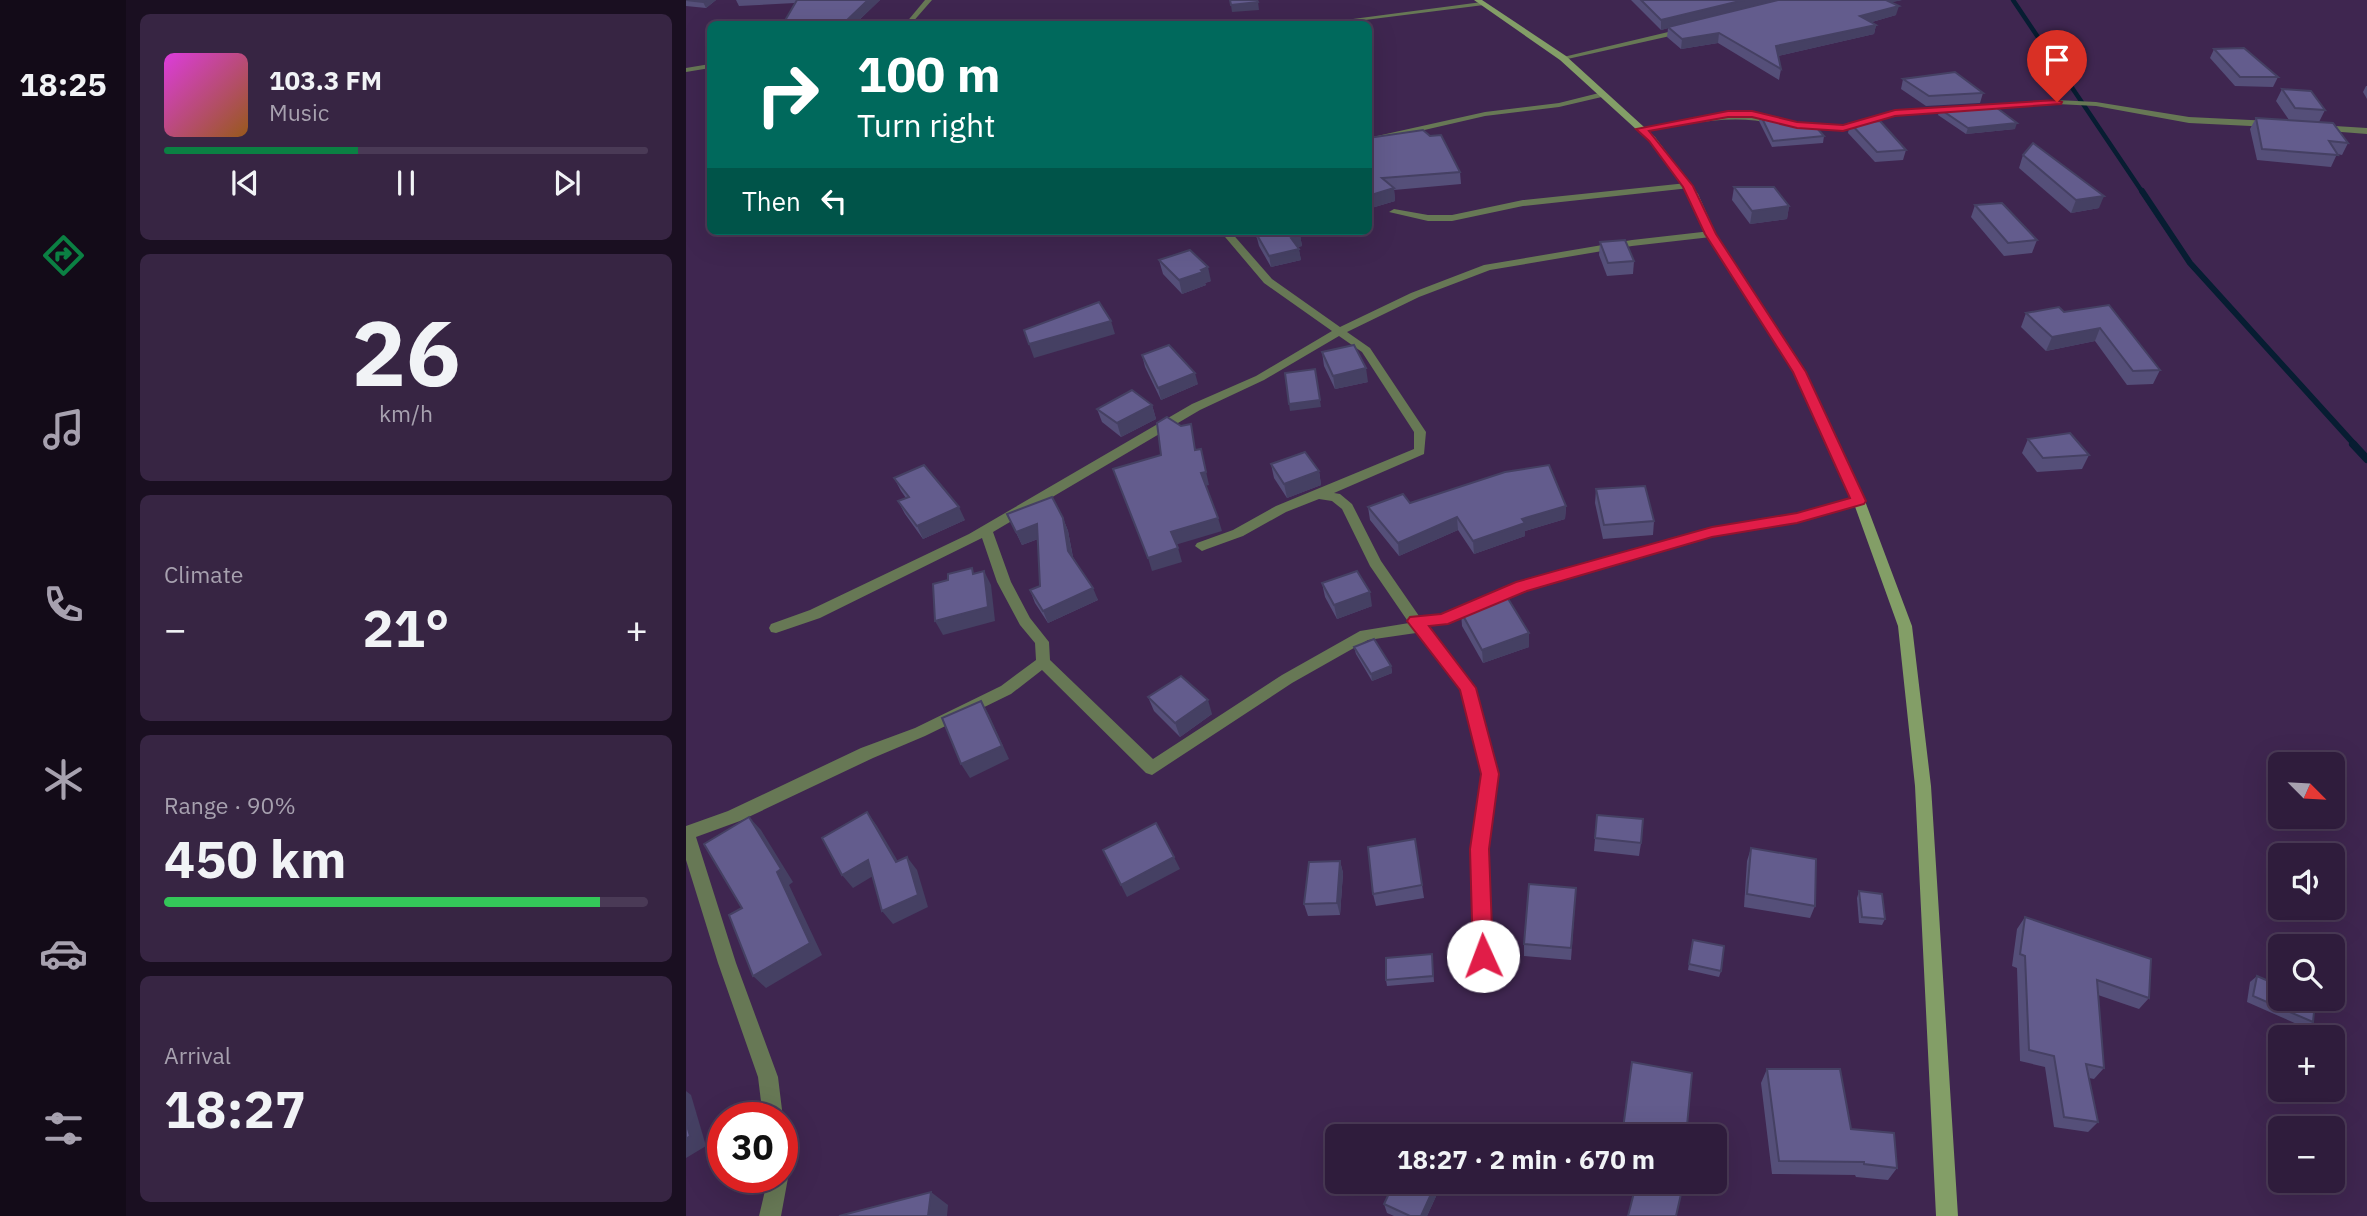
<!DOCTYPE html>
<meta charset="utf-8">
<style>
:root{--surface:#2f1c3c;--page:#372543;--text:#f1f3f6;--muted:#a7a1af;--line:#4a3a56;--accent:#0b8043}
body{margin:0;font-family:"IBM Plex Sans",sans-serif;background:var(--page);color:var(--text);height:100vh;display:flex;flex-direction:column;font-size:26px;white-space:nowrap}
*{box-sizing:border-box;margin:0}
p{font-size:23px;color:var(--muted)}
.icon{flex:none;width:38px;height:38px;fill:none;stroke:currentColor;stroke-width:2;stroke-linecap:round;stroke-linejoin:round}
.map{position:relative;flex:1;overflow:hidden}
.details{display:flex;flex-direction:column;gap:14px;padding:14px;background:#1a0f21;width:560px}
.details>*{flex:none}
.guide{position:absolute;left:21px;top:21px;width:665px;height:214px;border-radius:10px;box-shadow:0 7px 28px #0002,0 0 0 2px var(--line);background:#00695c;color:#fff;overflow:hidden}
.needle{width:46px;rotate:114deg}
.fabs{position:absolute;left:1582px;top:752px;display:grid;gap:14px}
.fabs a{display:grid;place-items:center;width:77px;height:77px;border-radius:10px;background:var(--surface);box-shadow:0 7px 28px #0002,0 0 0 2px var(--line);font-size:35px}
.speed{position:absolute;left:21px;top:1102px;display:flex;gap:14px;font-size:35px;font-weight:700;text-align:center}
.speed>*{display:grid;place-content:center;width:91px;height:91px;border-radius:50%;background:var(--surface);box-shadow:0 7px 28px #0002,0 0 0 2px var(--line);line-height:1}
.speed .limit{border:10px solid #d22;background:#fff;color:#111}
.pin{position:absolute;display:grid;place-items:center;width:60px;height:60px;color:#fff;margin:-72px -30px;border-radius:50% 50% 50% 0;rotate:-45deg;box-shadow:0 0 7px #0007}
.pin .icon{rotate:45deg}
.me{position:absolute;width:77px;margin:-38px;rotate:358deg;stroke-linejoin:round;filter:drop-shadow(0 0 5px #0008)}
.turn{display:flex;align-items:center;gap:24px;height:147px;padding:0 35px;font-size:32px}
.turn .icon{width:91px;height:91px;stroke-width:2.5}
.turn b{display:block;font-size:49px;line-height:60px}
.then{display:flex;align-items:center;height:66px;padding:0 35px;background:#0003;gap:14px;font-size:26px}
.big{font-size:52px;font-weight:700;line-height:1.1}
.details .card{flex:1;display:flex;flex-direction:column;justify-content:center;gap:10px;min-width:0;padding:0 24px;border-radius:10px;background:var(--page)}
.details .dial{align-items:center;gap:0}
.dial b{font-size:91px;line-height:1}
.song{display:flex;align-items:center;gap:21px}
.cover{width:84px;height:84px;border-radius:10px;background:linear-gradient(135deg,hsl(300 70% 55%),hsl(30 70% 35%))}
.played{height:7px;border-radius:4px;background:linear-gradient(90deg,var(--accent) 40%,var(--line) 40%)}
.keys{display:flex;justify-content:space-around;direction:ltr}
.heat{display:flex;justify-content:space-between;align-items:center;font-size:38px;direction:ltr}
.charge{height:10px;border-radius:5px;background:linear-gradient(90deg,#34c759 90%,var(--line) 0)}
.trip{position:absolute;left:639px;top:1124px;width:402px;height:70px;border-radius:10px;background:var(--surface);box-shadow:0 7px 28px #0002,0 0 0 2px var(--line);font-weight:700;line-height:70px;text-align:center}
main{display:flex;flex:1;min-height:0}
.menu{display:flex;flex-direction:column;width:126px;justify-content:space-around;align-items:center;background:#130b18;color:var(--muted)}
.menu .icon{width:49px;height:49px}
.menu .selected{color:var(--accent)}
.menu b{font-size:32px;color:var(--text)}
.map>svg:first-child{display:block}
</style>
<main>
<nav class="menu">
<b>18:25</b>
<svg class="icon selected" aria-label="directions" viewBox="0 0 24 24"><path d="M12 3l9 9-9 9-9-9zM9 14v-3h6M13 9l2 2-2 2"/></svg>
<svg class="icon" aria-label="music" viewBox="0 0 24 24"><path d="M9 18V5l10-2v13"/><circle cx="6" cy="18" r="3"/><circle cx="16" cy="16" r="3"/></svg>
<svg class="icon" aria-label="phone" viewBox="0 0 24 24"><path d="M5 4h4l2 5-3 2q2 4 5 5l2-3 5 2v4C11 20 4 13 5 4z"/></svg>
<svg class="icon" aria-label="climate" viewBox="0 0 24 24"><path d="M12 3v18M4 7l16 10M4 17L20 7"/></svg>
<svg class="icon" aria-label="car" viewBox="0 0 24 24"><path d="M5 17H2v-5l4-1 3-4h7l3 4 3 1v5h-3M9 17h6M6 11h13"/><circle cx="7" cy="17" r="2"/><circle cx="17" cy="17" r="2"/></svg>
<svg class="icon" aria-label="filters" viewBox="0 0 24 24"><path d="M4 7h16M4 17h16"/><circle cx="9" cy="7" r="2"/><circle cx="15" cy="17" r="2"/></svg>
</nav>
<section class="details">
<div class="card">
<div class="song"><i class="cover"></i><div><b>103.3 FM</b><p>Music</p></div></div>
<div class="played"></div>
<div class="keys"><svg class="icon" aria-label="previous" viewBox="0 0 24 24"><path d="M18 5L8 12l10 7zM5 5v14"/></svg><svg class="icon" aria-label="pause" viewBox="0 0 24 24"><path d="M8 5v14M16 5v14"/></svg><svg class="icon" aria-label="next" viewBox="0 0 24 24"><path d="M6 5l10 7-10 7zM19 5v14"/></svg></div>
</div>
<div class="card dial"><b>26</b><p>km/h</p></div>
<div class="card"><p>Climate</p>
<div class="heat"><a>−</a><b class="big">21°</b><a>+</a></div>
</div>
<div class="card"><p>Range · 90%</p><b class="big">450 km</b><div class="charge"></div></div>
<div class="card"><p>Arrival</p><b class="big">18:27</b></div>
</section>
<div class="map">
<svg width="1681" height="1216" viewBox="0 0 1681 1216">
<rect width="100%" height="100%" fill="#3f2650"/>
<g fill="none" stroke-linecap="round" stroke-linejoin="round">
<!-- stream-far2 -->
<polyline stroke="#071d32" stroke-width="4.5" points="1327,0 1457,193"/>
<!-- stream-far1 -->
<polyline stroke="#071d32" stroke-width="6" points="1456,191 1504,263 1669,445"/>
<!-- stream -->
<polyline stroke="#071d32" stroke-width="8" points="1667,444 1681,459"/>
<!-- street -->
<g fill="#677855" fill-rule="evenodd">
<polygon points="239,0 246,0 225,24 219,24"/>
<polygon points="796,2 798,5 647,24 629,24"/>
<polygon points="999,28 1002,28 1002,32 877,60 873,58"/>
<polygon points="24,64 24,68 0,72 0,68"/>
<polygon points="917,92 921,94 920,96 873,107 799,116 682,143 682,138 799,112 873,103"/>
<polygon points="1371,100 1410,102 1503,117 1585,121 1589,124 1585,127 1503,123 1410,106 1371,104 1292,110 1288,108 1292,106"/>
<polygon points="1272,108 1276,110 1275,112 1209,115 1157,131 1113,128 1109,125 1113,122 1157,125 1209,111"/>
<path d="M1055,113L1072,115L1093,121L1089,124C1043,113 1001,125 955,132L951,129L1022,115Z"/>
<polygon points="1633,125 1681,128 1681,134 1630,130 1629,128"/>
<polygon points="1001,183 1006,186 1004,188 837,206 766,221 742,221 703,212 708,209 742,215 766,215 837,200"/>
<path d="M534,231H544L586,279L654,327L725,293L798,265L946,240L1025,231L1030,234L1025,237L946,246L804,270L733,297L661,332L684,348L740,432L738,454L648,493L654,494L666,504L695,561L733,616L755,615L831,584L1026,528L1111,514L1173,497L1179,501L1178,504L1111,522L1026,536L841,591L761,624L741,626L789,688L812,774L802,849L806,956L803,962L797,964L791,962L788,956L786,849L796,774L775,690L730,633L682,640L606,683L466,775L460,773L356,670L325,694L239,736L187,758L54,821L10,837L50,963L92,1077L97,1118H77L72,1077L32,963L0,860V826L42,811L175,748L229,728L315,686L350,660L349,643L334,625L311,582L296,538L134,618L90,633L85,632L83,628L85,624L124,610L283,534L506,404L570,376L646,331L578,283ZM653,336L676,352L728,432V449L590,506L547,530L511,543L509,546L516,551L521,549L557,536L600,512L633,499L646,501L656,509L684,566L723,623L674,631L596,675L467,759L364,660L363,642L344,618L325,582L307,532L514,410L578,380Z"/>
<polygon points="96,1169 102,1178 95,1216 73,1216 82,1178 96,1178"/>
</g>
<!-- secondary -->
<polygon fill="#839e67" fill-rule="evenodd" points="788,0 796,0 880,56 969,137 1012,194 1030,234 1119,372 1179,501 1226,626 1245,786 1272,1216 1250,1216 1229,786 1212,626 1167,501 1107,372 1020,234 1003,194 963,141 874,60"/>
</g>
<!-- wall -->
<g fill="#554f79">
<polygon points="0,0 30,0 20,8 0,6"/>
<polygon points="50,0 194,0 169,24 97,24 109,3 53,6"/>
<polygon points="945,0 1216,0 1205,2 1210,15 1186,22 1190,25 1188,34 1092,56 1095,69 1093,80 1032,43 995,49 981,37 982,28 975,30"/>
<polygon points="1528,49 1592,77 1587,87 1549,86 1524,58"/>
<polygon points="1217,79 1297,93 1294,103 1240,106 1215,89"/>
<polygon points="1680,86 1681,86 1681,99 1677,92"/>
<polygon points="1596,89 1639,110 1633,122 1662,143 1656,155 1651,154 1645,167 1571,160 1564,129 1570,118 1603,120 1590,101"/>
<polygon points="1254,109 1329,129 1280,134 1252,115"/>
<polygon points="1074,114 1138,136 1137,143 1086,147 1073,121"/>
<polygon points="1164,123 1220,150 1217,160 1189,162 1162,133"/>
<polygon points="682,138 774,172 775,184 708,190 709,201 682,209"/>
<polygon points="1337,155 1413,208 1385,213 1333,168"/>
<polygon points="1048,187 1103,206 1101,219 1064,224 1046,200"/>
<polygon points="1289,205 1351,240 1346,253 1318,256 1285,217"/>
<polygon points="565,231 610,231 614,235 616,246 612,247 615,260 585,267 573,246 571,238"/>
<polygon points="914,242 948,261 947,274 921,276 913,255"/>
<polygon points="473,260 525,281 519,283 520,285 496,294 477,274"/>
<polygon points="1423,305 1474,370 1467,384 1441,385 1409,341 1360,351 1335,327 1340,313 1378,312"/>
<polygon points="636,352 682,382 649,389 638,366"/>
<polygon points="456,355 512,384 475,400 459,367"/>
<polygon points="466,405 470,419 435,437 416,422 411,409"/>
<polygon points="1342,439 1403,455 1396,469 1351,472 1336,453"/>
<polygon points="585,464 633,471 635,485 601,498 588,478"/>
<polygon points="208,478 279,520 237,539 219,514 212,501 220,498 215,491"/>
<polygon points="910,489 968,521 967,535 917,539 909,503"/>
<polygon points="724,503 880,506 879,519 839,531 839,536 788,554 772,530 713,556 684,520 682,507"/>
<polygon points="321,514 377,518 382,531 387,557 412,600 362,623 349,603 344,590 354,586 352,539 336,545"/>
<polygon points="636,583 686,606 651,619 639,597"/>
<polygon points="775,612 843,647 797,663 776,626"/>
<polygon points="668,647 705,666 706,673 686,681 670,654"/>
<polygon points="462,697 526,714 494,737 468,711"/>
<polygon points="911,815 955,843 953,856 908,851"/>
<polygon points="729,839 738,898 690,906 687,894"/>
<polygon points="1065,848 1129,906 1124,918 1058,907 1061,861"/>
<polygon points="654,861 657,873 654,915 622,916 618,904"/>
<polygon points="890,888 885,960 838,956 838,944"/>
<polygon points="1173,891 1199,919 1196,925 1173,923 1171,898"/>
<polygon points="1339,917 1463,998 1453,1009 1412,995 1418,1068 1408,1079 1403,1078 1412,1122 1402,1132 1368,1127 1359,1067 1334,1061 1331,968 1326,966 1331,929"/>
<polygon points="1006,946 1035,971 1033,977 1002,970"/>
<polygon points="746,954 748,982 701,986 700,980"/>
<polygon points="1571,976 1627,1022 1620,1028 1561,1002 1564,982"/>
<polygon points="1081,1069 1165,1129 1211,1168 1202,1180 1170,1177 1169,1175 1086,1174 1075,1083"/>
<polygon points="757,1181 741,1216 708,1216 701,1213 698,1204"/>
</g>
<!-- shaded-wall -->
<g fill="#454063">
<polygon points="20,0 30,0 20,8 17,2"/>
<polygon points="182,0 194,0 169,24 157,24"/>
<polygon points="1058,0 1095,0 975,30 975,20"/>
<polygon points="1191,0 1216,0 1190,6"/>
<polygon points="572,2 573,10 546,12 545,5"/>
<polygon points="1213,6 1210,15 1172,26 1174,16"/>
<polygon points="1190,25 1188,34 1088,57 1090,46"/>
<polygon points="1033,33 1032,43 995,49 996,39"/>
<polygon points="1331,123 1329,129 1280,134 1282,128"/>
<polygon points="708,188 709,201 682,209 682,196"/>
<polygon points="1418,196 1413,208 1385,213 1390,200"/>
<polygon points="1103,206 1101,219 1064,224 1066,211"/>
<polygon points="614,235 616,246 607,248 605,238"/>
<polygon points="613,249 615,260 585,267 583,256"/>
<polygon points="522,267 525,281 519,283 520,285 496,294 493,280"/>
<polygon points="425,321 429,334 348,358 343,344"/>
<polygon points="1414,328 1409,341 1360,351 1366,337"/>
<polygon points="680,368 682,382 649,389 647,376"/>
<polygon points="629,369 635,407 604,411 603,404"/>
<polygon points="509,373 512,384 475,400 472,388"/>
<polygon points="466,405 470,419 435,437 431,423"/>
<polygon points="515,449 523,485 519,486 515,473"/>
<polygon points="633,471 635,485 601,498 598,484"/>
<polygon points="880,506 879,519 839,531 839,536 788,554 787,541 836,519"/>
<polygon points="273,507 279,520 237,539 231,526"/>
<polygon points="771,517 772,530 713,556 712,543"/>
<polygon points="377,518 382,531 388,564 382,551"/>
<polygon points="532,518 536,531 489,545 485,532"/>
<polygon points="351,524 357,537 336,545 330,532"/>
<polygon points="492,548 496,562 466,571 462,558"/>
<polygon points="298,571 305,585 309,621 257,635 249,621"/>
<polygon points="407,588 412,600 362,623 357,611"/>
<polygon points="684,592 686,606 651,619 648,605"/>
<polygon points="843,633 843,647 797,663 796,650"/>
<polygon points="705,666 706,673 686,681 685,674"/>
<polygon points="522,700 526,714 494,737 489,723"/>
<polygon points="295,701 303,715 323,759 284,778 275,764"/>
<polygon points="181,812 191,826 220,875 210,862"/>
<polygon points="63,817 75,830 107,882 103,885 136,955 80,988 67,976"/>
<polygon points="221,857 231,870 242,907 207,924 196,911"/>
<polygon points="488,857 494,869 441,897 435,885"/>
<polygon points="182,860 192,873 167,888 156,875"/>
<polygon points="654,861 657,873 654,915 651,903"/>
<polygon points="0,1091 5,1095 20,1146 0,1158"/>
<polygon points="751,1181 757,1181 741,1216 735,1216"/>
<polygon points="245,1192 262,1205 261,1216 242,1216"/>
</g>
<!-- building -->
<g fill="#635c8d" stroke="#454063" stroke-width="2">
<polygon points="0,0 20,0 17,2"/>
<polygon points="111,0 182,0 157,24 97,24"/>
<polygon points="544,0 571,0 572,2 545,5"/>
<polygon points="955,0 1058,0 975,20"/>
<polygon points="1092,0 1200,0 1213,6 1174,16 1190,25 1090,46 1095,69 1033,33 996,39 982,27"/>
<polygon points="1558,48 1592,77 1554,77 1528,49"/>
<polygon points="1269,72 1297,93 1243,96 1217,79"/>
<polygon points="1596,89 1625,91 1639,110 1609,108"/>
<polygon points="1307,105 1331,123 1282,128 1254,109"/>
<polygon points="1074,114 1111,124 1129,126 1138,136 1087,141"/>
<polygon points="1570,118 1647,123 1662,143 1643,141 1652,155 1576,149"/>
<polygon points="1194,121 1220,150 1191,152 1164,123"/>
<polygon points="737,130 744,136 755,135 774,172 696,178 708,188 682,196 682,138"/>
<polygon points="1347,143 1418,196 1390,200 1337,155"/>
<polygon points="1048,187 1088,187 1103,206 1066,211"/>
<polygon points="1316,203 1351,240 1322,243 1289,205"/>
<polygon points="573,231 610,231 614,235 605,238 613,249 583,256 571,235 575,234"/>
<polygon points="939,240 948,261 922,263 914,242"/>
<polygon points="504,250 522,267 515,270 517,272 493,280 473,260"/>
<polygon points="413,302 425,321 343,344 338,330"/>
<polygon points="1423,305 1474,370 1447,371 1414,328 1366,337 1340,313 1373,307 1378,312"/>
<polygon points="483,345 509,373 472,388 456,355"/>
<polygon points="668,345 680,368 647,376 636,352"/>
<polygon points="629,369 634,400 603,404 599,373"/>
<polygon points="446,390 466,405 431,423 411,409"/>
<polygon points="481,417 495,426 505,424 509,450 515,449 520,472 515,473 532,518 485,532 492,548 462,558 427,469 475,455 471,423"/>
<polygon points="1384,433 1403,455 1357,458 1342,439"/>
<polygon points="619,452 633,471 598,484 585,464"/>
<polygon points="238,465 273,507 231,526 212,501 223,497 208,478"/>
<polygon points="863,465 880,506 836,519 839,523 787,541 771,517 712,543 682,507 717,494 724,503 819,472"/>
<polygon points="959,486 968,521 918,525 910,489"/>
<polygon points="366,497 377,518 382,551 407,588 357,611 344,590 354,586 351,524 330,532 321,514"/>
<polygon points="286,568 287,574 298,571 302,607 249,621 247,584 262,580 262,574"/>
<polygon points="671,571 684,592 648,605 636,583"/>
<polygon points="821,597 843,633 796,650 775,612"/>
<polygon points="688,639 705,666 685,674 668,647"/>
<polygon points="495,676 522,700 489,723 462,697"/>
<polygon points="295,701 316,746 275,764 256,718"/>
<polygon points="181,812 210,862 221,857 232,895 196,911 182,860 156,875 136,838"/>
<polygon points="911,815 957,819 955,843 909,838"/>
<polygon points="63,817 95,869 91,872 124,943 67,976 43,915 56,908 18,844"/>
<polygon points="470,823 488,857 435,885 417,850"/>
<polygon points="729,839 736,885 687,894 682,847"/>
<polygon points="1065,848 1130,859 1129,906 1061,894"/>
<polygon points="654,861 651,903 618,904 623,862"/>
<polygon points="843,884 890,888 885,948 838,944"/>
<polygon points="1173,891 1196,894 1199,919 1176,917"/>
<polygon points="1339,917 1465,959 1463,998 1411,980 1418,1068 1400,1064 1412,1122 1378,1117 1368,1056 1343,1050 1339,956 1334,954"/>
<polygon points="1007,940 1038,946 1035,971 1003,964"/>
<polygon points="746,954 747,976 700,980 700,958"/>
<polygon points="1571,976 1594,986 1594,999 1624,999 1629,1002 1627,1022 1567,996"/>
<polygon points="946,1062 1006,1073 1000,1136 936,1136"/>
<polygon points="1081,1069 1154,1069 1165,1129 1208,1133 1211,1168 1178,1164 1178,1162 1093,1161"/>
<polygon points="0,1122 4,1136 0,1139"/>
<polygon points="709,1181 751,1181 735,1216 724,1216 698,1204"/>
<polygon points="951,1181 998,1181 990,1216 942,1216"/>
<polygon points="245,1192 242,1216 153,1216"/>
</g>
<!-- route -->
<polygon fill="#e11d48" stroke="#92132f" stroke-width="2" points="1371,100 1376,102 1375,104 1209,116 1157,131 1111,128 1066,117 1042,117 963,131 1007,186 1030,234 1120,372 1180,501 1178,504 1111,523 1026,537 841,591 762,624 743,626 790,688 813,774 803,849 807,956 804,963 797,965 790,963 787,956 784,849 795,774 774,690 724,625 721,621 724,617 755,614 830,582 1026,527 1111,513 1164,498 1107,372 1019,234 997,187 963,141 950,129 1042,111 1066,111 1111,122 1157,125 1209,110"/>
</svg>
<div class="fabs">
<a><svg class="needle" viewBox="-14 -14 28 28"><path d="M0-13l5 13h-10z" fill="#e53935"/><path d="M0 13l5-13h-10z" fill="#a7a1af"/></svg></a>
<a><svg class="icon" aria-label="sound" viewBox="0 0 24 24"><path d="M4 9h4l5-4v14l-5-4H4zM17 9q2 3 0 6"/></svg></a>
<a><svg class="icon" aria-label="search" viewBox="0 0 24 24"><circle cx="10" cy="10" r="6"/><path d="M15 15l6 6"/></svg></a>
<a>+</a>
<a>−</a>
</div>
<div class="speed"><div class="limit">30</div></div>
<div class="pin" style="left:1371px;top:102px;background:#d93025"><svg class="icon" aria-label="arrive" viewBox="0 0 24 24"><path d="M6 21V4h12l-3 4 3 4H6"/></svg></div>
<svg class="me" style="left:797px;top:956px" viewBox="-20 -20 40 40"><circle r="19" fill="#fff"/><path d="M0-13L10 11 0 6-10 11z" fill="#e11d48"/></svg>
<div class="trip">18:27 · 2 min · 670 m</div>
<div class="guide">
<div class="turn"><svg class="icon" aria-label="right" viewBox="0 0 24 24"><path d="M7 20v-9h11M14 6l5 5-5 5"/></svg><div><b>100 m</b>Turn right</div></div>
<div class="then">Then<svg class="icon" aria-label="left" viewBox="0 0 24 24"><path d="M17 20v-9H6M10 6l-5 5 5 5"/></svg></div>
</div>
</div>
</main>
